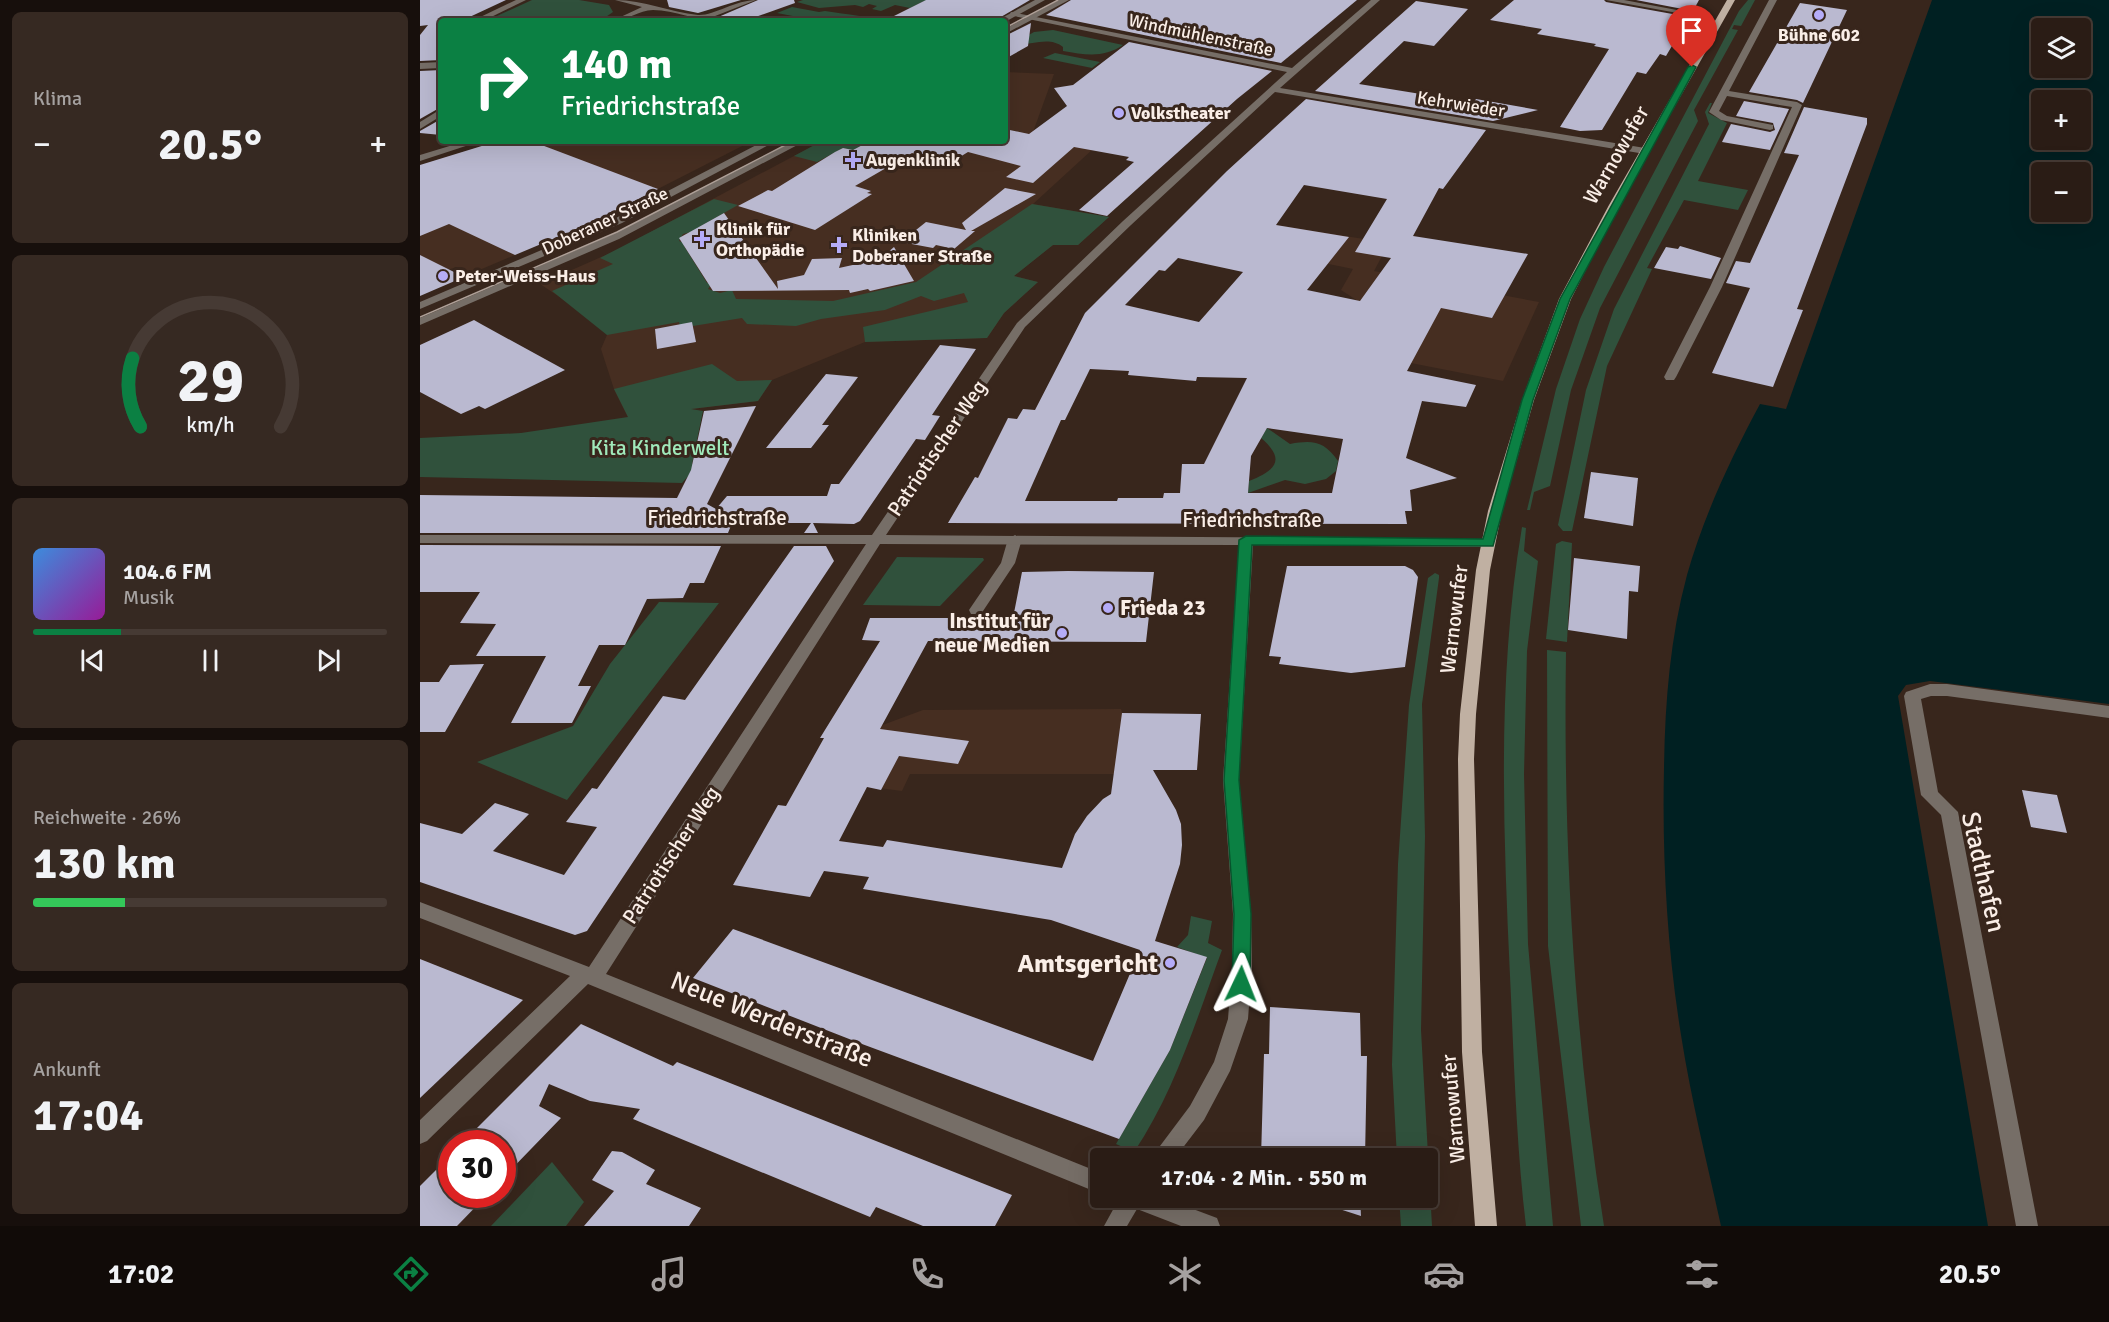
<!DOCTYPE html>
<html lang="de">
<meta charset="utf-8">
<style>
:root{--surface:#2a1c15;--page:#362922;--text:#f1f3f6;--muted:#a5a1a0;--line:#463a34;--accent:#0b8043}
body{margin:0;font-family:Signika,sans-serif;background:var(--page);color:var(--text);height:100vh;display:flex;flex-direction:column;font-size:22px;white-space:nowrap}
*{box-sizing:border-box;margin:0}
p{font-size:20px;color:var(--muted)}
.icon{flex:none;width:33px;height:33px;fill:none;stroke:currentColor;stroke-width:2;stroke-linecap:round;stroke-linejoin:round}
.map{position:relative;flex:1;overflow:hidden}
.drawer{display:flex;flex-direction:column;gap:12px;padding:12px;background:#170f0c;width:420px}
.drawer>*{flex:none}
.banner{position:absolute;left:18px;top:18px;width:570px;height:126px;border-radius:6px;box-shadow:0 6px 24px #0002,0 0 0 2px var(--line);background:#0b8043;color:#fff;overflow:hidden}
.fabs{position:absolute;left:1611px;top:18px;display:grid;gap:12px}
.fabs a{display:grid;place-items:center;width:60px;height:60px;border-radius:6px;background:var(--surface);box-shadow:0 6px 24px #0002,0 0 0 2px var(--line);font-size:30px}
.speed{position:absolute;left:18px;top:1130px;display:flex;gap:12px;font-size:30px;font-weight:700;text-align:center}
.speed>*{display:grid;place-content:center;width:78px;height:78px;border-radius:50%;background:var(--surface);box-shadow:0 6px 24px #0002,0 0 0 2px var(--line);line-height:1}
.speed .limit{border:9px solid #d22;background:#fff;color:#111}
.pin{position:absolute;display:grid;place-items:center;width:51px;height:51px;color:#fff;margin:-62px -26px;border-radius:50% 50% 50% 0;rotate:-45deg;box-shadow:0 0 6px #0007}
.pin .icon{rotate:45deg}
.me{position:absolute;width:66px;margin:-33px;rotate:2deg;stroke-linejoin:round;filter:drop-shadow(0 0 4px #0008)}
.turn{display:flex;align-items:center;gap:21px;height:126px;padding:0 24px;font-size:27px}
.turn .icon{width:78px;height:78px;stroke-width:2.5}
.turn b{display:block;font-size:42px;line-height:51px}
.big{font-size:45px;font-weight:800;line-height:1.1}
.drawer .widget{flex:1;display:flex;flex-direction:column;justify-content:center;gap:9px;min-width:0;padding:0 21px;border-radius:9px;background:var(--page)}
.drawer .dial{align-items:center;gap:0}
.dial svg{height:156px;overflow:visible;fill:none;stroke:var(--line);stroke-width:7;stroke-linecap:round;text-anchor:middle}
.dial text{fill:var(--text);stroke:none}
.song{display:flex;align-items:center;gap:18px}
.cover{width:72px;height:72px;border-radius:9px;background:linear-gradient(135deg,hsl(210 70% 55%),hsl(300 70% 35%))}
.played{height:6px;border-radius:3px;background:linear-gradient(90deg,var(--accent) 25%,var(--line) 25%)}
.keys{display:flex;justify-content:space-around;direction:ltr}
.heat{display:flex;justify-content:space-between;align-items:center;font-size:33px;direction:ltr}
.charge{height:9px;border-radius:4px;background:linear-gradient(90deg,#34c759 26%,var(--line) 0)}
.trip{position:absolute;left:670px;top:1148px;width:348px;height:60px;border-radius:6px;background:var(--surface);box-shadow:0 6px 24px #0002,0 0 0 2px var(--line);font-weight:800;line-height:60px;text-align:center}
.tabs{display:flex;height:96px;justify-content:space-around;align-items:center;background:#110b08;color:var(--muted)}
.tabs .icon{width:42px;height:42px}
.tabs .current{color:var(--accent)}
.tabs b{font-size:27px;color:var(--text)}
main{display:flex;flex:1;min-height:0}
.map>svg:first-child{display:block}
</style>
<main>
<section class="drawer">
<div class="widget"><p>Klima</p>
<div class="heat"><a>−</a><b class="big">20.5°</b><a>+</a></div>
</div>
<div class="widget dial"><svg viewBox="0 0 100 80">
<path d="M14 69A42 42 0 1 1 86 69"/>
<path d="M14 69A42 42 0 0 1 10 34" stroke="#0b8043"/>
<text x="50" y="56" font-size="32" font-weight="700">29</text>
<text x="50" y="72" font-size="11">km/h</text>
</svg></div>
<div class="widget">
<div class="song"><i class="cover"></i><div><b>104.6 FM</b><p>Musik</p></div></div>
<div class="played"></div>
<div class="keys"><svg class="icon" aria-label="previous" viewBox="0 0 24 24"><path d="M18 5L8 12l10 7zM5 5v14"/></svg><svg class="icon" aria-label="pause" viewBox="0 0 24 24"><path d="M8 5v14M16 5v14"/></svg><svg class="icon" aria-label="next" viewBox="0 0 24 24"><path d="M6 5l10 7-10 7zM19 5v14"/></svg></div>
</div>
<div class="widget"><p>Reichweite · 26%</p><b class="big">130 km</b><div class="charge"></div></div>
<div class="widget"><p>Ankunft</p><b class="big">17:04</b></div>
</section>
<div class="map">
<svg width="1689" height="1226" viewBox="0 0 1689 1226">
<rect width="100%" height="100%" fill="#38261c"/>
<!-- built -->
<g fill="#462e21">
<polygon points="585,72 634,74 613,132 673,149 613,204 689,217 658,245 633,245 594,276 618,282 584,313 567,338 445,342 352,380 338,401 246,412 209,419 194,389 181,349 187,335 187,324 156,308 120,284 197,250 402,141 585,141"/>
<polygon points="78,141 332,141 171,223 76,246 95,255 50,274 36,267 28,270 0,258 0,199 4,164"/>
<polygon points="843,223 969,243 954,271 1119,302 1083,381 919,349 944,305 921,290 933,269 826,247"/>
<polygon points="701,709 702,713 781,714 777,770 695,769 694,774 490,774 482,791 382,778 398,749 503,710"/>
</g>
<!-- green -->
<g fill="#30513c">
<polygon points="112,0 159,0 189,5 193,12 180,21 66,21"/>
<polygon points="383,0 581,0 540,21 512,1 504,1 490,8 475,5 461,11 452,9 457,6 449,4 443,7 435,5 399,8 377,2"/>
<polygon points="1328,0 1335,0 1321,26 1314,25 1312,29 1318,30 1274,110 1278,121 1180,308 1151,390 1130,486 1114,492 1110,510 1107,510 1136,389 1160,319 1184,267 1319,11"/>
<path d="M372,7L399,12L405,11C428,15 448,16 470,21H399L357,13Z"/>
<path d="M633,30L703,45C684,58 666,55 643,51V47C628,35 609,47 593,44L614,32Z"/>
<polygon points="635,53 680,62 672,68 623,58"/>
<polygon points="1290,103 1292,103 1288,113 1307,123 1278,181 1328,190 1318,210 1264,200 1227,268 1232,269 1187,366 1152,531 1143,531 1138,525 1166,390 1194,309 1289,124 1285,112"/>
<polygon points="402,141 450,141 433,150 423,148 397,162 374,156"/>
<polygon points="294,199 318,205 274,230 275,231 263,234 259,241 267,244 264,246 287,283 292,283 288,289 300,293 312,290 316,299 413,301 496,282 612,204 689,217 658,245 633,245 594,276 618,282 584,313 567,338 445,342 443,327 548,302 544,293 514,301 501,296 465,310 401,319 376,326 327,324 322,318 273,326 272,324 260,327 259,322 187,335 132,291 193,264 180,258"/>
<polygon points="292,364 317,381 352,380 338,401 271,409 283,411 272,464 279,464 262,483 0,477 0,438 101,433 208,417 194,389"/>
<path d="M847,428L870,444C893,440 904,441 918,461L916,471L906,479L885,484L865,480L828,493L829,481C855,471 867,460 841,438Z"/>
<path d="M1102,527L1106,528L1104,551L1118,561L1107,651L1104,774L1108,944L1133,1226H1106C1096,1143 1094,1059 1090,976C1083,826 1077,675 1102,527Z"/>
<polygon points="1142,541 1152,543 1147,642 1126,639 1136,544"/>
<polygon points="477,557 563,558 564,560 520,606 443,605"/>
<polygon points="1015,573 1019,575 1019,578 1002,704 1005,836 1001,1030 1012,1226 981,1226 979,1197 1008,1197 1008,1158 977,1158 972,1065 978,864 989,705 1008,578"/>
<polygon points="239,602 299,603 147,800 57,762 153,726 190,664"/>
<path d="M1127,650L1146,652C1143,844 1154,1036 1184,1226H1161L1128,946Z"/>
<path d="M771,916L792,921L788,943L802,950C777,1018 755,1091 714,1152L696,1144L750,1050L787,958L757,947L768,935Z"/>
<polygon points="132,1162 164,1202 146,1226 71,1226"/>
</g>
<!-- water -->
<path fill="#002022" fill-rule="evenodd" d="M1512,0H1689V704L1510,681L1486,685L1478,696L1568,1226H1301C1287,1163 1271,1099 1261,1035C1247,948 1242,856 1244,768C1245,703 1250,638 1267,575C1284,515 1311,458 1340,404L1366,409ZM1622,28H1660V68H1622ZM1622,100H1660V140H1622ZM1622,172H1660V212H1622Z"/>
<!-- building -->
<g fill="#bab9d0" fill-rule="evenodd">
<polygon points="0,0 86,0 41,21 21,21 21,60 0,61 0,35 8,25 0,26"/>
<polygon points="247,0 321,0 278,13 249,7"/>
<polygon points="338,0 374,0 375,3 324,21 300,21 296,18"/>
<polygon points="506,0 610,0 574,21 464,21"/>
<polygon points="651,0 937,0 861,63 626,15"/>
<polygon points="1094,0 1184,0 1186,2 1269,17 1246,56 1240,54 1226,74 1217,72 1182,130 1160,131 1140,127 1189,49 1174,46 1176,44 1117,34 1122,29 1070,20"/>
<polygon points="1216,0 1279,0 1273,11"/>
<polygon points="996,1 1048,9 1014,46 984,41 939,84 1044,101 1054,102 1056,99 1118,110 1073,121 895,91"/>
<polygon points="1380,3 1427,10 1383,103 1377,100 1329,92"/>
<polygon points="611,23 608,46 585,59 585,36"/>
<polygon points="709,42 852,71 817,99 687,216 659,210 714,162 706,160 709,157 654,147 613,183 586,177 601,166 548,152 530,163 492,153 435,186 451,191 447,193 452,194 395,230 318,206 348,190 352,191 415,152 423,148 433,150 450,141 585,141 585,129 609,134 647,106 634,88 653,85"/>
<polygon points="21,70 21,107 0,119 0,71"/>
<path d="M886,99L1066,130L1023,189L1019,188L993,236L1108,254L1072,318L1021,308L987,371L1056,385L1046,407L1002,401L986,458L1037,478L990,490L992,511H985L987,524L528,523L555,477L558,478L588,418L597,419L603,409L615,410L665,313L807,171ZM884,185L967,199L935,252L971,258L940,301L887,290L929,237L856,225ZM758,258L823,272L779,322L705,305L739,270L745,271ZM670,369L709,371L708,375L776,381L777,377L827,378L784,464H762L760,493H744L743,498H698L697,501H605L641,420H645ZM847,428L923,439L912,493H828L831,456Z"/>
<polygon points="1324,101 1369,109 1350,150 1302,142 1311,124 1350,132 1355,130 1353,123 1316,116"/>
<polygon points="1384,107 1447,118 1447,124 1377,309 1383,310 1353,387 1292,373 1330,288 1306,283 1316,261 1330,263 1379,155 1364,153"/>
<polygon points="21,119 21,135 0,133 0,131"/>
<polygon points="78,141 111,141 238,189 171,223 95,255 29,224 0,236 0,165"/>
<polygon points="585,188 616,194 551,231 555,231 534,249 516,245 513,248 481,242 506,222 546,230 542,223"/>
<polygon points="304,213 358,289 357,281 384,275 392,259 422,258 419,268 460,259 474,247 494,281 450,291 448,289 430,293 429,290 293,291 259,238"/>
<polygon points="1260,246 1301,258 1291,279 1234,268 1246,247 1258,249"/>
<polygon points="0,255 44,277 0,296"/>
<polygon points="54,320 61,324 145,370 65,409 59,406 41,414 0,392 0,345"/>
<polygon points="272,322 276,342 237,349 235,329"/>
<polygon points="520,345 556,349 512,415 520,416 505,440 496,439 440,521 434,524 393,523 398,533 384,533 391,523 312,523 308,533 0,533 0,495 257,498 271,470 284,411 294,410 336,406 287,504 296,509 307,496 407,496 411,484 419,484"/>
<polygon points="406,374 438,377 402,425 409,425 391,448 346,448"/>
<polygon points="1171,472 1218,478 1213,526 1164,518"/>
<polygon points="0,545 301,546 284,583 270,583 263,598 227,599 205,645 179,645 158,686 171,686 152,723 91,723 126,656 56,656 76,624 40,623 60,592 0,592"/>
<polygon points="374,546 406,546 414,561 167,931 155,935 0,882 0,823 42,834 75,803 109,814 73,851 144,875 177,827 146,822 172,788 177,789 243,696 265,700"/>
<polygon points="1154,558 1220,566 1218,592 1209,591 1207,639 1148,630"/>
<polygon points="867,566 985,566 993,570 998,577 985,667 931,673 859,664 861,657 849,656"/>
<polygon points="648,571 734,572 726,642 508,641 460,729 549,741 538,764 479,756 461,790 447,787 419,841 463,847 467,840 642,868 655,834 667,816 683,799 691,794 702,713 781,714 777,770 733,770 756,810 761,824 762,845 760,864 735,941 787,957 750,1050 699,1139 442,1044 273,978 313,929 673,1061 720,950 631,920 443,889 449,877 404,871 390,897 313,885 358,805 366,806 404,738 400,738 460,641 442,640 450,618 593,618 602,572"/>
<polygon points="64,664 25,732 0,732 0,682 19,682 30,665"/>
<polygon points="1602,790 1637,795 1647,833 1611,827"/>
<polygon points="0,959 103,1000 0,1098"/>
<polygon points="850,1007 940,1013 941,1056 947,1056 945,1158 841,1158 844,1054 849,1054"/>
<polygon points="161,1024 253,1066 257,1062 592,1195 575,1226 503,1226 456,1207 450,1217 213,1119 220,1109 170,1101 129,1084 119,1106 141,1118 82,1179 82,1143 42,1143"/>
<polygon points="192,1151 202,1152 235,1170 226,1184 281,1208 269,1226 164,1226 194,1191 172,1180"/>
<polygon points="32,1154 32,1194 68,1194 37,1226 0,1226 0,1186"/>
<polygon points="882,1197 940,1197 941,1216"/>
</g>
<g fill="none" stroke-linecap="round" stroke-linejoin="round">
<!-- pedestrian -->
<g fill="#766e67" fill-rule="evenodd">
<polygon points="595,535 602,539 595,563 561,614 551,614 549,610 581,563 588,539"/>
<polygon points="1510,684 1527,684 1689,706 1689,718 1527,696 1511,696 1501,699 1518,792 1538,812 1618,1226 1596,1226 1521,815 1501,795 1484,696 1486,692"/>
</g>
<!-- minor -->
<g fill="#766e67" fill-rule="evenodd">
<polygon points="96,0 106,0 63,21 52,21"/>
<path d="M195,0C224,0 250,12 278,15C293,16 316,0 336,0L290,18L298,21C276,21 255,10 233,10C219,10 207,21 192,21L222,7Z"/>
<polygon points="951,0 960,0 860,88 1225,148 1230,151 1225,154 855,92 711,225 605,327 466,535 1068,539 1075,543 1068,547 833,545 819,780 831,914 832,967 828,1019 810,1071 784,1120 755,1158 731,1158 770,1106 794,1062 808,1019 812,967 813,914 803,780 819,545 460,544 186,974 681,1173 681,1194 168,984 7,1141 0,1144 0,1120 150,976 0,918 0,902 169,967 446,544 0,543 0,535 452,535 597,323 703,221 867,72 594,16 590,14 591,12 872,68"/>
<polygon points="1186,0 1204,0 1278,14 1274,16"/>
<polygon points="1349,0 1357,0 1309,91 1377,102 1382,105 1302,287 1256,377 1254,380 1246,380 1244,377 1290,287 1372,107 1307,96 1299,111 1307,116 1353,125 1353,129 1350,130 1301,120 1289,112"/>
<polygon points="21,62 21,68 0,69 0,63"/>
<polygon points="21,109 21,116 0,129 0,122"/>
<polygon points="46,141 61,141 0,161 0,155"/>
<polygon points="700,1197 741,1197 797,1218 800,1226 761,1226 717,1209 707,1226 684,1226"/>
</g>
<!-- tertiary -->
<g fill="#766e67" fill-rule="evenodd">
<polygon points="615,0 625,0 585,22 576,21"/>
<polygon points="639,0 649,0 585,34 585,29"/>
<polygon points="344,141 356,141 202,223 0,309 0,302 194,219"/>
<polygon points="373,141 385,141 199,239 0,325 0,318 191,235"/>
</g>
<!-- primary -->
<polygon fill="#c0b0a2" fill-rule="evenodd" points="1307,0 1315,0 1199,205 1151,299 1114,400 1082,511 1070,570 1056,714 1054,759 1062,1052 1077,1226 1055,1226 1042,1052 1038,759 1040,714 1056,570 1068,511 1102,400 1139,299 1189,205"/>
<!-- tram -->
<g stroke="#aea098" stroke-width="1.5">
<polyline points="585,28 638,0"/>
<polyline points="0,317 197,232 373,141"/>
</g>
</g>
<!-- route -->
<polygon fill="#0b8043" stroke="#07532c" stroke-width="1.5" points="1272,65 1276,67 1150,299 1113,400 1073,546 832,545 819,780 831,914 830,984 827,990 821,992 815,990 812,984 814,914 804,780 819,540 826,536 1063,539 1102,400 1140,299 1268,67"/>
<!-- markers -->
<g fill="#b5acf8" stroke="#38261c" stroke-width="2">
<circle cx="1399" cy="15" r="6"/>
<circle cx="699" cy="113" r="6"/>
<path d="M430 151h6v6h6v6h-6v6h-6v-6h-6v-6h6z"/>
<path d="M279 230h6v6h6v6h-6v6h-6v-6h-6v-6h6z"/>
<path d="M416 236h6v6h6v6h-6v6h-6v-6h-6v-6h6z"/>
<circle cx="23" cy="276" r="6"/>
<circle cx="688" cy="608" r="6"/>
<circle cx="642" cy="633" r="6"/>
<circle cx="750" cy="963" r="6"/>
</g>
<g text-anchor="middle" stroke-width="6" stroke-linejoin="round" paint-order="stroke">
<!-- far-street labels -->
<g font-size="18" fill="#faeee7" stroke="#38261c">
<text transform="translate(781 35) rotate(12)" y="6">Windmühlenstraße</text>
<text transform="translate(1041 104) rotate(9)" y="6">Kehrwieder</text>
<text transform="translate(185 221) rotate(-25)" y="6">Doberaner Straße</text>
</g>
<!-- far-poi labels -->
<g font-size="18" font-weight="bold" fill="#faeee7" stroke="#38261c" text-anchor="start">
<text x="1399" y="41" text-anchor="middle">Bühne 602</text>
<text x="711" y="119">Volkstheater</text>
<text x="446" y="166">Augenklinik</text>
<text x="296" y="235">Klinik für<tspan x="296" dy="21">Orthopädie</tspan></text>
<text x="432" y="241">Kliniken<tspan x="432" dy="21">Doberaner Straße</tspan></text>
<text x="35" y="282">Peter-Weiss-Haus</text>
</g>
<!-- street labels -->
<g font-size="21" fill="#faeee7" stroke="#38261c">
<text transform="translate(1196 155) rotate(-60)" y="7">Warnowufer</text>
<text transform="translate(517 448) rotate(-56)" y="7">Patriotischer Weg</text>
<text x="297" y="525">Friedrichstraße</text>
<text x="832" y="527">Friedrichstraße</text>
<text transform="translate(1034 619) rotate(-83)" y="7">Warnowufer</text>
<text transform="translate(251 855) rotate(-57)" y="7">Patriotischer Weg</text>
<text transform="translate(1033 1109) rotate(-95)" y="7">Warnowufer</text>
</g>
<!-- park labels -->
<g font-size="21" fill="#a0e9ba" stroke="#38261c">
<text x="240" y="455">Kita Kinderwelt</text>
</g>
<!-- poi labels -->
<g font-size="21" font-weight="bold" fill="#faeee7" stroke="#38261c" text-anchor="start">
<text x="700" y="615">Frieda 23</text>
<text x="630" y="628" text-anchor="end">Institut für<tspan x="630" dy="24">neue Medien</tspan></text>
</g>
<!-- near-street labels -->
<g font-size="26" fill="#faeee7" stroke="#38261c">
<text transform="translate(1564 872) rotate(77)" y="9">Stadthafen</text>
<text transform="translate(352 1019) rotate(22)" y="9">Neue Werderstraße</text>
</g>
<!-- near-poi labels -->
<g font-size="26" font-weight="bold" fill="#faeee7" stroke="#38261c" text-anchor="end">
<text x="738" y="972">Amtsgericht</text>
</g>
</g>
</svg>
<div class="fabs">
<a><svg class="icon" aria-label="layers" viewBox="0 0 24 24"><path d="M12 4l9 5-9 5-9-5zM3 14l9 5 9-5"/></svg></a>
<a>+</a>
<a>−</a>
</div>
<div class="speed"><div class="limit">30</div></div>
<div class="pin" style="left:1272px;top:67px;background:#d93025"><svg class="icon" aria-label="arrive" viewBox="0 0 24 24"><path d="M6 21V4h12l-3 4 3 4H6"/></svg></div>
<svg class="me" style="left:821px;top:984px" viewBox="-20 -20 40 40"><path d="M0-17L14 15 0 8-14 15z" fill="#0b8043" stroke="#fff" stroke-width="4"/></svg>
<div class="trip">17:04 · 2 Min. · 550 m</div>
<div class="banner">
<div class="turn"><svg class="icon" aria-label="right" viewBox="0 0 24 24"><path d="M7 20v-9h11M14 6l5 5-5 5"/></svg><div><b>140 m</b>Friedrichstraße</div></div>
</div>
</div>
</main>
<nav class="tabs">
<b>17:02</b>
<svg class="icon current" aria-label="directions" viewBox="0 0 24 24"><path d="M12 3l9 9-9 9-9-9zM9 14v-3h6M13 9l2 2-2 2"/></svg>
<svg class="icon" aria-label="music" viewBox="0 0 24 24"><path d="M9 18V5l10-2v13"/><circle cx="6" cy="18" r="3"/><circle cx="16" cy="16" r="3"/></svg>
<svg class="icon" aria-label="phone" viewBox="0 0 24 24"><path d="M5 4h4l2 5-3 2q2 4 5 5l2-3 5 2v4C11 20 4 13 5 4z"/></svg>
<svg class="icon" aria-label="climate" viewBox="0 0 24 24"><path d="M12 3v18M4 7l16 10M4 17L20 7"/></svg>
<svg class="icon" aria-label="car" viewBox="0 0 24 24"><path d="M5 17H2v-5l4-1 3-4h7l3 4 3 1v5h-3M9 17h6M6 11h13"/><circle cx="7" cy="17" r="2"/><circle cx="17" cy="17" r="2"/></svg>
<svg class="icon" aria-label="filters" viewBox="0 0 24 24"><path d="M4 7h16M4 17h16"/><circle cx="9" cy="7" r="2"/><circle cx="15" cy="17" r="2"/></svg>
<b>20.5°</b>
</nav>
